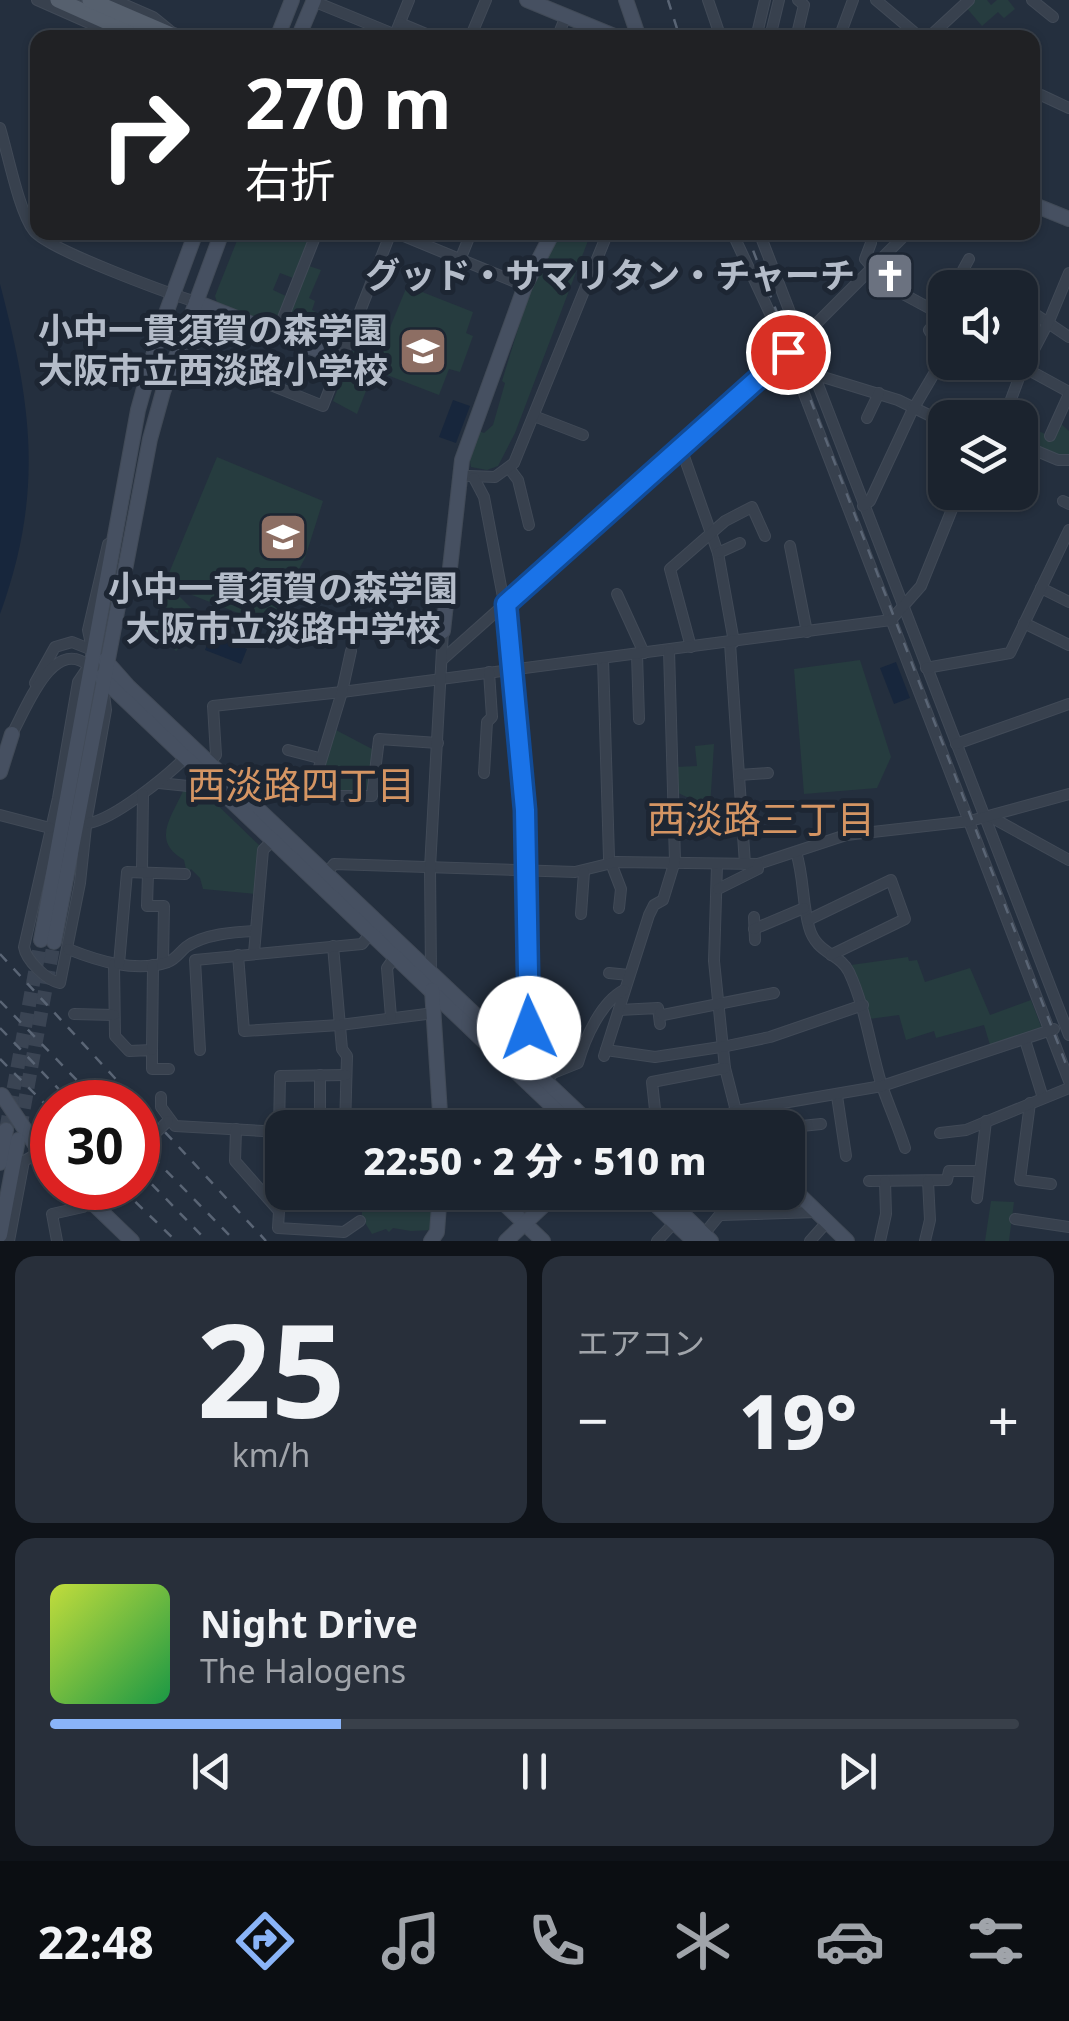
<!DOCTYPE html>
<html lang="ja">
<meta charset="utf-8">
<style>
:root{--surface:#1b232e;--page:#282f3a;--text:#f1f3f6;--muted:#a0a4aa;--line:#39404a;--accent:#8ab4f8}
body{margin:0;font-family:"Noto Sans","Noto Sans JP",sans-serif;background:var(--page);color:var(--text);height:100vh;display:flex;flex-direction:column;font-size:38px;white-space:nowrap}
*{box-sizing:border-box;margin:0}
p{font-size:32px;color:var(--muted)}
.icon{flex:none;width:55px;height:55px;fill:none;stroke:currentColor;stroke-width:2;stroke-linecap:round;stroke-linejoin:round}
.map{position:relative;height:1241px;overflow:hidden}
.details{display:flex;flex-direction:column;gap:15px;padding:15px;background:#0f1319;flex:1}
.details>*{flex:none}
.top-card{position:absolute;left:30px;top:30px;width:1010px;height:210px;border-radius:20px;box-shadow:0 2px 8px #0004,0 0 0 2px var(--line);background:#202124;color:#fff;overflow:hidden}
.tools{position:absolute;left:928px;top:270px;display:grid;gap:20px}
.tools a{display:grid;place-items:center;width:110px;height:110px;border-radius:20px;background:var(--surface);box-shadow:0 2px 8px #0004,0 0 0 2px var(--line);font-size:50px}
.speed{position:absolute;left:30px;top:1080px;display:flex;gap:20px;font-size:50px;font-weight:700;text-align:center}
.speed>*{display:grid;place-content:center;width:130px;height:130px;border-radius:50%;background:var(--surface);box-shadow:0 2px 8px #0004,0 0 0 2px var(--line);line-height:1}
.speed .limit{border:15px solid #d22;background:#fff;color:#111}
.pin{position:absolute;display:grid;place-items:center;width:85px;height:85px;color:#fff;margin:-42px;border:5px solid #fff;border-radius:50%;box-shadow:0 2px 10px #0007}
.me{position:absolute;width:110px;margin:-55px;rotate:358deg;stroke-linejoin:round;filter:drop-shadow(0 0 8px #0008)}
.turn{display:flex;align-items:center;gap:35px;height:210px;padding:0 50px;font-size:45px}
.turn .icon{width:130px;height:130px;stroke-width:2.5}
.turn b{display:block;font-size:70px;line-height:85px}
.big{font-size:75px;font-weight:800;line-height:1.1}
.details .tile{flex:1;display:flex;flex-direction:column;justify-content:center;gap:15px;min-width:0;padding:0 35px;border-radius:20px;background:var(--page)}
.details .dial{align-items:center;gap:0}
.dial b{font-size:130px;line-height:1}
.song{display:flex;align-items:center;gap:30px}
.cover{width:120px;height:120px;border-radius:15px;background:linear-gradient(135deg,hsl(70 70% 55%),hsl(140 70% 35%))}
.played{height:10px;border-radius:5px;background:linear-gradient(90deg,var(--accent) 30%,var(--line) 30%)}
.keys{display:flex;justify-content:space-around;direction:ltr}
.heat{display:flex;justify-content:space-between;align-items:center;font-size:55px;direction:ltr}
.details .tiles{flex:1;display:grid;gap:15px;grid-template-columns:1fr 1fr}
.tile:last-child{grid-column:span 2}
.trip{position:absolute;left:265px;top:1110px;width:540px;height:100px;border-radius:20px;background:var(--surface);box-shadow:0 2px 8px #0004,0 0 0 2px var(--line);font-weight:800;line-height:100px;text-align:center}
.dock{display:flex;height:160px;justify-content:space-around;align-items:center;background:#0b0e12;color:var(--muted)}
.dock .icon{width:70px;height:70px}
.dock .selected{color:var(--accent)}
.dock b{font-size:45px;color:var(--text)}
.map>svg:first-child{display:block}
</style>
<div class="map">
<svg width="1069" height="1241" viewBox="0 0 1069 1241">
<rect width="100%" height="100%" fill="#242f3e"/>
<!-- green -->
<g fill="#263c3f">
<polygon points="972,0 987,0 991,5 997,0 1008,0 1015,9 1004,18 998,12 982,26 965,6"/>
<polygon points="303,232 310,235 293,278 280,273 273,290 286,296 276,321 270,324 217,302 215,296 240,233"/>
<polygon points="592,232 595,234 593,239 589,238 515,433 498,466 487,470 471,467 469,456 479,431 484,433 493,425 505,383 502,381 529,293 559,233"/>
<polygon points="309,266 321,270 309,298 315,301 312,310 318,313 314,324 306,322 300,335 287,330 286,325"/>
<polygon points="407,286 473,312 466,333 473,336 460,372 449,369 439,395 374,370 357,414 333,401 353,351 377,359"/>
<polygon points="1020,422 1047,435 1060,423 1069,431 1069,458 1060,459 1020,442"/>
<polygon points="217,457 323,501 305,558 269,625 192,595 169,573"/>
<polygon points="173,590 199,616 186,630 159,603"/>
<polygon points="164,611 190,638 176,651 150,625"/>
<polygon points="860,660 891,757 877,788 804,794 794,669"/>
<polygon points="334,729 374,750 367,792 340,792 339,773 318,773"/>
<polygon points="714,744 710,808 676,792 676,767 697,766 695,746"/>
<path d="M183,791L205,793L261,847L257,894L203,889L200,878L191,869L187,874L184,860C151,841 171,818 183,791Z"/>
<polygon points="908,957 909,961 917,960 925,982 970,968 990,1015 1031,1000 1041,1026 1039,1031 990,1045 984,1025 936,1038 934,1031 906,1040 899,1015 869,1019 851,965"/>
<polygon points="379,1195 435,1198 433,1230 411,1231 393,1228 389,1232 386,1229 372,1234 362,1218 362,1209 378,1209"/>
<polygon points="991,1201 1014,1202 1009,1241 985,1241"/>
</g>
<!-- water -->
<g fill="#17263c">
<path d="M0,284C32,406 44,493 0,614Z"/>
<polygon points="453,400 470,406 456,443 439,437"/>
<polygon points="211,635 247,649 241,664 205,650"/>
<polygon points="896,662 910,698 894,704 880,668"/>
</g>
<g fill="none" stroke-linecap="round" stroke-linejoin="round">
<!-- secondary-tunnel -->
<g stroke="#3a4453" stroke-width="14" stroke-dasharray="14 7" stroke-linecap="butt">
<polyline points="20,1129 54,942"/>
<polyline points="6,1130 41,940"/>
</g>
<!-- street casing -->
<g stroke="#414a57" stroke-width="12">
<g id="street">
<polyline points="37,0 123,38"/>
<polyline points="114,0 153,17 169,30"/>
<polyline points="708,0 721,38"/>
<polyline points="876,0 921,38"/>
<polyline points="1032,0 1053,17"/>
<polyline points="313,1 391,33 396,32 409,0"/>
<polyline points="400,23 436,38"/>
<polyline points="798,30 804,5 798,0"/>
<polyline points="470,38 486,0"/>
<polyline points="557,38 566,16"/>
<polyline points="756,38 765,0"/>
<polyline points="767,38 771,33 779,0"/>
<polyline points="839,38 853,0"/>
<polyline points="928,38 969,0"/>
<polyline points="1041,95 1069,108"/>
<path d="M0,128C8,154 19,212 34,231C49,250 168,293 196,302"/>
<polyline points="394,232 525,286"/>
<polyline points="732,232 788,352 1069,1081"/>
<polyline points="759,232 1069,1035"/>
<polyline points="871,243 865,259 873,268"/>
<polyline points="969,259 963,270 980,281"/>
<polyline points="460,260 470,235"/>
<polyline points="970,288 980,281 992,288"/>
<polyline points="894,289 942,315"/>
<polyline points="1020,304 1069,337"/>
<polyline points="944,312 929,330 934,338 945,344"/>
<polyline points="277,333 317,232"/>
<polyline points="179,348 323,406 391,232"/>
<polyline points="1014,362 1069,392"/>
<polyline points="814,377 823,377 898,400 945,423"/>
<polyline points="534,416 583,435"/>
<polyline points="867,418 879,393"/>
<polyline points="1004,418 1019,378 1049,321 1069,273"/>
<polyline points="1050,436 1069,394"/>
<polyline points="1020,444 1058,460 1069,460"/>
<polyline points="681,448 718,553 734,642"/>
<polyline points="509,468 518,480 529,525"/>
<polyline points="469,476 495,477 514,463 608,232"/>
<polyline points="474,478 484,497 510,634 527,834 529,1029 511,1048"/>
<polyline points="1063,501 1069,504"/>
<polyline points="863,506 870,501 912,411 945,355"/>
<polyline points="790,546 807,632"/>
<polyline points="718,553 740,543"/>
<polyline points="1041,588 1069,602"/>
<polyline points="617,594 644,653"/>
<polyline points="1024,623 1069,645"/>
<polyline points="730,643 745,864"/>
<polyline points="691,647 670,569 725,521 752,507 765,536"/>
<polyline points="92,649 88,630 108,544"/>
<polyline points="637,654 639,719"/>
<polyline points="603,658 609,858 621,889 619,908"/>
<polyline points="443,659 788,352 908,232"/>
<polyline points="926,668 1010,653 1069,530"/>
<polyline points="35,683 55,647 72,642 92,650"/>
<path d="M12,734C27,707 53,636 89,666L78,682L58,798L24,947C26,960 47,981 60,983L80,883L87,817L106,710L104,694"/>
<polyline points="956,744 1069,704"/>
<polyline points="288,750 319,758"/>
<polyline points="210,762 216,755 213,706 342,692 891,620 921,586 959,492"/>
<polyline points="484,773 487,722 492,717 489,672"/>
<polyline points="739,775 768,773"/>
<polyline points="159,783 217,789"/>
<polyline points="310,797 342,692 351,651"/>
<polyline points="255,807 265,796 372,796 379,739 438,743"/>
<polyline points="0,815 50,828"/>
<polyline points="989,816 1069,860"/>
<path d="M89,823C114,819 166,777 186,757"/>
<path d="M796,852C804,877 802,902 809,927C816,954 840,953 849,972C865,1006 870,1046 881,1083C888,1104 898,1126 905,1148"/>
<polyline points="717,865 714,961 725,1068 736,1111"/>
<polyline points="142,870 143,794"/>
<polyline points="148,873 147,906 164,906 163,962"/>
<polyline points="326,874 334,864 575,872 616,862 758,864 846,835 970,821 1069,794"/>
<polyline points="718,889 758,869 758,864"/>
<polyline points="581,914 584,872"/>
<polyline points="754,917 755,940"/>
<polyline points="808,920 891,880 905,919 831,955"/>
<polyline points="754,929 804,908"/>
<polyline points="333,946 342,1049 347,1056 345,1128"/>
<path d="M68,949C98,961 136,973 168,962C176,959 180,952 186,947C204,934 234,932 255,931"/>
<polyline points="254,953 263,850 272,841"/>
<polyline points="238,955 244,1031 340,1025 434,1013"/>
<polyline points="114,964 115,1036 129,1051 152,1050 152,1069 169,1069"/>
<polyline points="119,964 127,872 185,874"/>
<polyline points="609,973 629,975"/>
<polyline points="431,974 430,868 443,631"/>
<polyline points="619,1010 658,1008 660,1024"/>
<polyline points="660,1013 663,1015 774,993"/>
<polyline points="74,1014 114,1015"/>
<polyline points="391,1017 387,968 394,958"/>
<polyline points="1025,1040 1043,1098"/>
<polyline points="152,1050 153,965"/>
<polyline points="200,1050 195,960 362,944 370,934"/>
<polyline points="606,1050 655,1057 727,1046 770,1037 863,1005"/>
<polyline points="604,1056 649,915 654,905 663,900 675,861 669,650"/>
<path d="M546,1081L553,1073L578,1063C585,1038 601,1002 624,990"/>
<polyline points="837,1096 846,1156"/>
<polyline points="161,1097 161,1107 175,1126 282,1132"/>
<polyline points="1030,1103 1020,1180 1051,1184"/>
<polyline points="747,1110 748,1128"/>
<polyline points="311,1128 320,1118 320,1075"/>
<polyline points="551,1128 552,1106"/>
<polyline points="657,1128 652,1082 725,1068"/>
<polyline points="697,1128 736,1111 882,1086 1054,1029"/>
<polyline points="782,1128 821,1124"/>
<polyline points="236,1129 235,1161 279,1211 278,1228 344,1232 360,1221"/>
<polyline points="279,1132 280,1076 346,1075"/>
<polyline points="940,1133 966,1130 1069,1088"/>
<polyline points="138,1150 168,1121"/>
<polyline points="869,1181 947,1180 949,1171 980,1171"/>
<polyline points="977,1198 986,1121"/>
<polyline points="721,1215 817,1212"/>
<polyline points="1015,1219 1069,1227"/>
<polyline points="704,1234 722,1212 721,1192"/>
<polyline points="9,1241 24,1161 40,1152"/>
<polyline points="57,1241 52,1214 83,1207 91,1201"/>
<polyline points="657,1241 674,1223"/>
<polyline points="810,1241 827,1222"/>
<polyline points="880,1241 886,1214 885,1181"/>
<polyline points="925,1241 930,1220 928,1181"/>
</g>
</g>
<!-- secondary casing -->
<g stroke="#414a57" stroke-width="16">
<g id="secondary">
<polyline points="527,0 619,38"/>
<polyline points="626,0 639,38"/>
<polyline points="277,38 292,0"/>
<polyline points="298,38 314,0"/>
<polyline points="1032,204 1069,219"/>
<polyline points="196,302 341,359"/>
<polyline points="443,631 462,460 525,286 553,232"/>
<polyline points="105,660 128,686 595,1128"/>
<polyline points="101,677 575,1128"/>
<polyline points="0,772 12,734"/>
<polyline points="41,940 138,410 162,324 196,232"/>
<polyline points="54,942 150,439 163,392 222,232"/>
<polyline points="432,990 441,1128"/>
<polyline points="2,1095 40,1152 52,1164"/>
<polyline points="0,1163 6,1130"/>
<polyline points="788,1184 847,1241"/>
<polyline points="77,1188 132,1241"/>
<polyline points="492,1192 543,1241"/>
<polyline points="642,1192 694,1241"/>
<polyline points="660,1192 711,1241"/>
<polyline points="0,1235 18,1140"/>
<polyline points="431,1241 437,1232 440,1192"/>
<polyline points="506,1241 558,1192"/>
</g>
</g>
<!-- primary casing -->
<g stroke="#414a57" stroke-width="18">
<g id="primary">
<polyline points="58,0 143,38"/>
<polyline points="90,0 178,38"/>
</g>
</g>
<!-- street -->
<use href="#street" stroke="#38414e" stroke-width="10"/>
<!-- secondary -->
<use href="#secondary" stroke="#465061" stroke-width="14"/>
<!-- primary -->
<use href="#primary" stroke="#56606e" stroke-width="15"/>
<!-- rail -->
<g stroke="#5a6575" stroke-width="2.5" stroke-dasharray="10 10" stroke-linecap="butt">
<polyline points="668,0 680,38"/>
<polyline points="746,232 1069,1072"/>
<polyline points="0,954 137,1102"/>
<polyline points="0,1001 98,1102"/>
<polyline points="0,1028 71,1102"/>
<polyline points="0,1059 52,1111"/>
<polyline points="138,1103 266,1241"/>
<polyline points="138,1142 235,1241"/>
<polyline points="138,1170 207,1241"/>
<polyline points="121,1188 176,1241"/>
</g>
</g>
<g fill="none" stroke-linecap="round" stroke-linejoin="round">
<!-- route casing -->
<g stroke="#114b97" stroke-width="25">
<polyline id="route" points="529,1028 525,810 506,604 788,352"/>
</g>
<!-- route -->
<use href="#route" stroke="#1a73e8" stroke-width="18"/>
</g>
<!-- icons -->
<defs>
<g id="church-square" transform="scale(2.5)"><rect x="-9" y="-9" width="18" height="18" rx="4" fill="#6b7280" stroke="#1d2633"/><path d="M-1.2-6h2.4v3.5h3.3v2.4h-3.3V6h-2.4V-.1h-3.3v-2.4h3.3Z" fill="#fff"/></g>
<g id="school-square" transform="scale(2.5)"><rect x="-9" y="-9" width="18" height="18" rx="4" fill="#8d6e63" stroke="#1d2633"/><path d="M0-5L7-2L0 1L-7-2ZM-4 1L0 2.5L4 1V4Q0 6-4 4Z" fill="#fff"/></g>
</defs>
<g fill-rule="evenodd">
<use href="#church-square" x="890" y="276"/>
<use href="#school-square" x="423" y="351"/>
<use href="#school-square" x="283" y="537"/>
</g>
<g text-anchor="middle" stroke-width="10" stroke-linejoin="round" paint-order="stroke">
<!-- poi labels -->
<g font-size="35" font-weight="bold" fill="#b4bcc9" stroke="#1d2633" text-anchor="end">
<text x="855" y="288">グッド・サマリタン・チャーチ</text>
<text x="388" y="343">小中一貫須賀の森学園<tspan x="388" dy="40">大阪市立西淡路小学校</tspan></text>
<text x="283" y="601" text-anchor="middle">小中一貫須賀の森学園<tspan x="283" dy="40">大阪市立淡路中学校</tspan></text>
</g>
<!-- neighbourhood labels -->
<g font-size="38" fill="#d59563" stroke="#1d2633">
<text x="301" y="799">西淡路四丁目</text>
<text x="761" y="833">西淡路三丁目</text>
</g>
</g>
</svg>
<div class="tools">
<a><svg class="icon" aria-label="sound" viewBox="0 0 24 24"><path d="M4 9h4l5-4v14l-5-4H4zM17 9q2 3 0 6"/></svg></a>
<a><svg class="icon" aria-label="layers" viewBox="0 0 24 24"><path d="M12 4l9 5-9 5-9-5zM3 14l9 5 9-5"/></svg></a>
</div>
<div class="speed"><div class="limit">30</div></div>
<div class="pin" style="left:788px;top:352px;background:#d93025"><svg class="icon" aria-label="arrive" viewBox="0 0 24 24"><path d="M6 21V4h12l-3 4 3 4H6"/></svg></div>
<svg class="me" style="left:529px;top:1028px" viewBox="-20 -20 40 40"><circle r="19" fill="#fff"/><path d="M0-13L10 11 0 6-10 11z" fill="#1a73e8"/></svg>
<div class="trip">22:50 · 2 分 · 510 m</div>
<div class="top-card">
<div class="turn"><svg class="icon" aria-label="right" viewBox="0 0 24 24"><path d="M7 20v-9h11M14 6l5 5-5 5"/></svg><div><b>270 m</b>右折</div></div>
</div>
</div>
<section class="details">
<div class="tiles">
<div class="tile dial"><b>25</b><p>km/h</p></div>
<div class="tile"><p>エアコン</p>
<div class="heat"><a>−</a><b class="big">19°</b><a>+</a></div>
</div>
<div class="tile">
<div class="song"><i class="cover"></i><div><b>Night Drive</b><p>The Halogens</p></div></div>
<div class="played"></div>
<div class="keys"><svg class="icon" aria-label="previous" viewBox="0 0 24 24"><path d="M18 5L8 12l10 7zM5 5v14"/></svg><svg class="icon" aria-label="pause" viewBox="0 0 24 24"><path d="M8 5v14M16 5v14"/></svg><svg class="icon" aria-label="next" viewBox="0 0 24 24"><path d="M6 5l10 7-10 7zM19 5v14"/></svg></div>
</div>
</div>
</section>
<nav class="dock">
<b>22:48</b>
<svg class="icon selected" aria-label="directions" viewBox="0 0 24 24"><path d="M12 3l9 9-9 9-9-9zM9 14v-3h6M13 9l2 2-2 2"/></svg>
<svg class="icon" aria-label="music" viewBox="0 0 24 24"><path d="M9 18V5l10-2v13"/><circle cx="6" cy="18" r="3"/><circle cx="16" cy="16" r="3"/></svg>
<svg class="icon" aria-label="phone" viewBox="0 0 24 24"><path d="M5 4h4l2 5-3 2q2 4 5 5l2-3 5 2v4C11 20 4 13 5 4z"/></svg>
<svg class="icon" aria-label="climate" viewBox="0 0 24 24"><path d="M12 3v18M4 7l16 10M4 17L20 7"/></svg>
<svg class="icon" aria-label="car" viewBox="0 0 24 24"><path d="M5 17H2v-5l4-1 3-4h7l3 4 3 1v5h-3M9 17h6M6 11h13"/><circle cx="7" cy="17" r="2"/><circle cx="17" cy="17" r="2"/></svg>
<svg class="icon" aria-label="filters" viewBox="0 0 24 24"><path d="M4 7h16M4 17h16"/><circle cx="9" cy="7" r="2"/><circle cx="15" cy="17" r="2"/></svg>
</nav>
